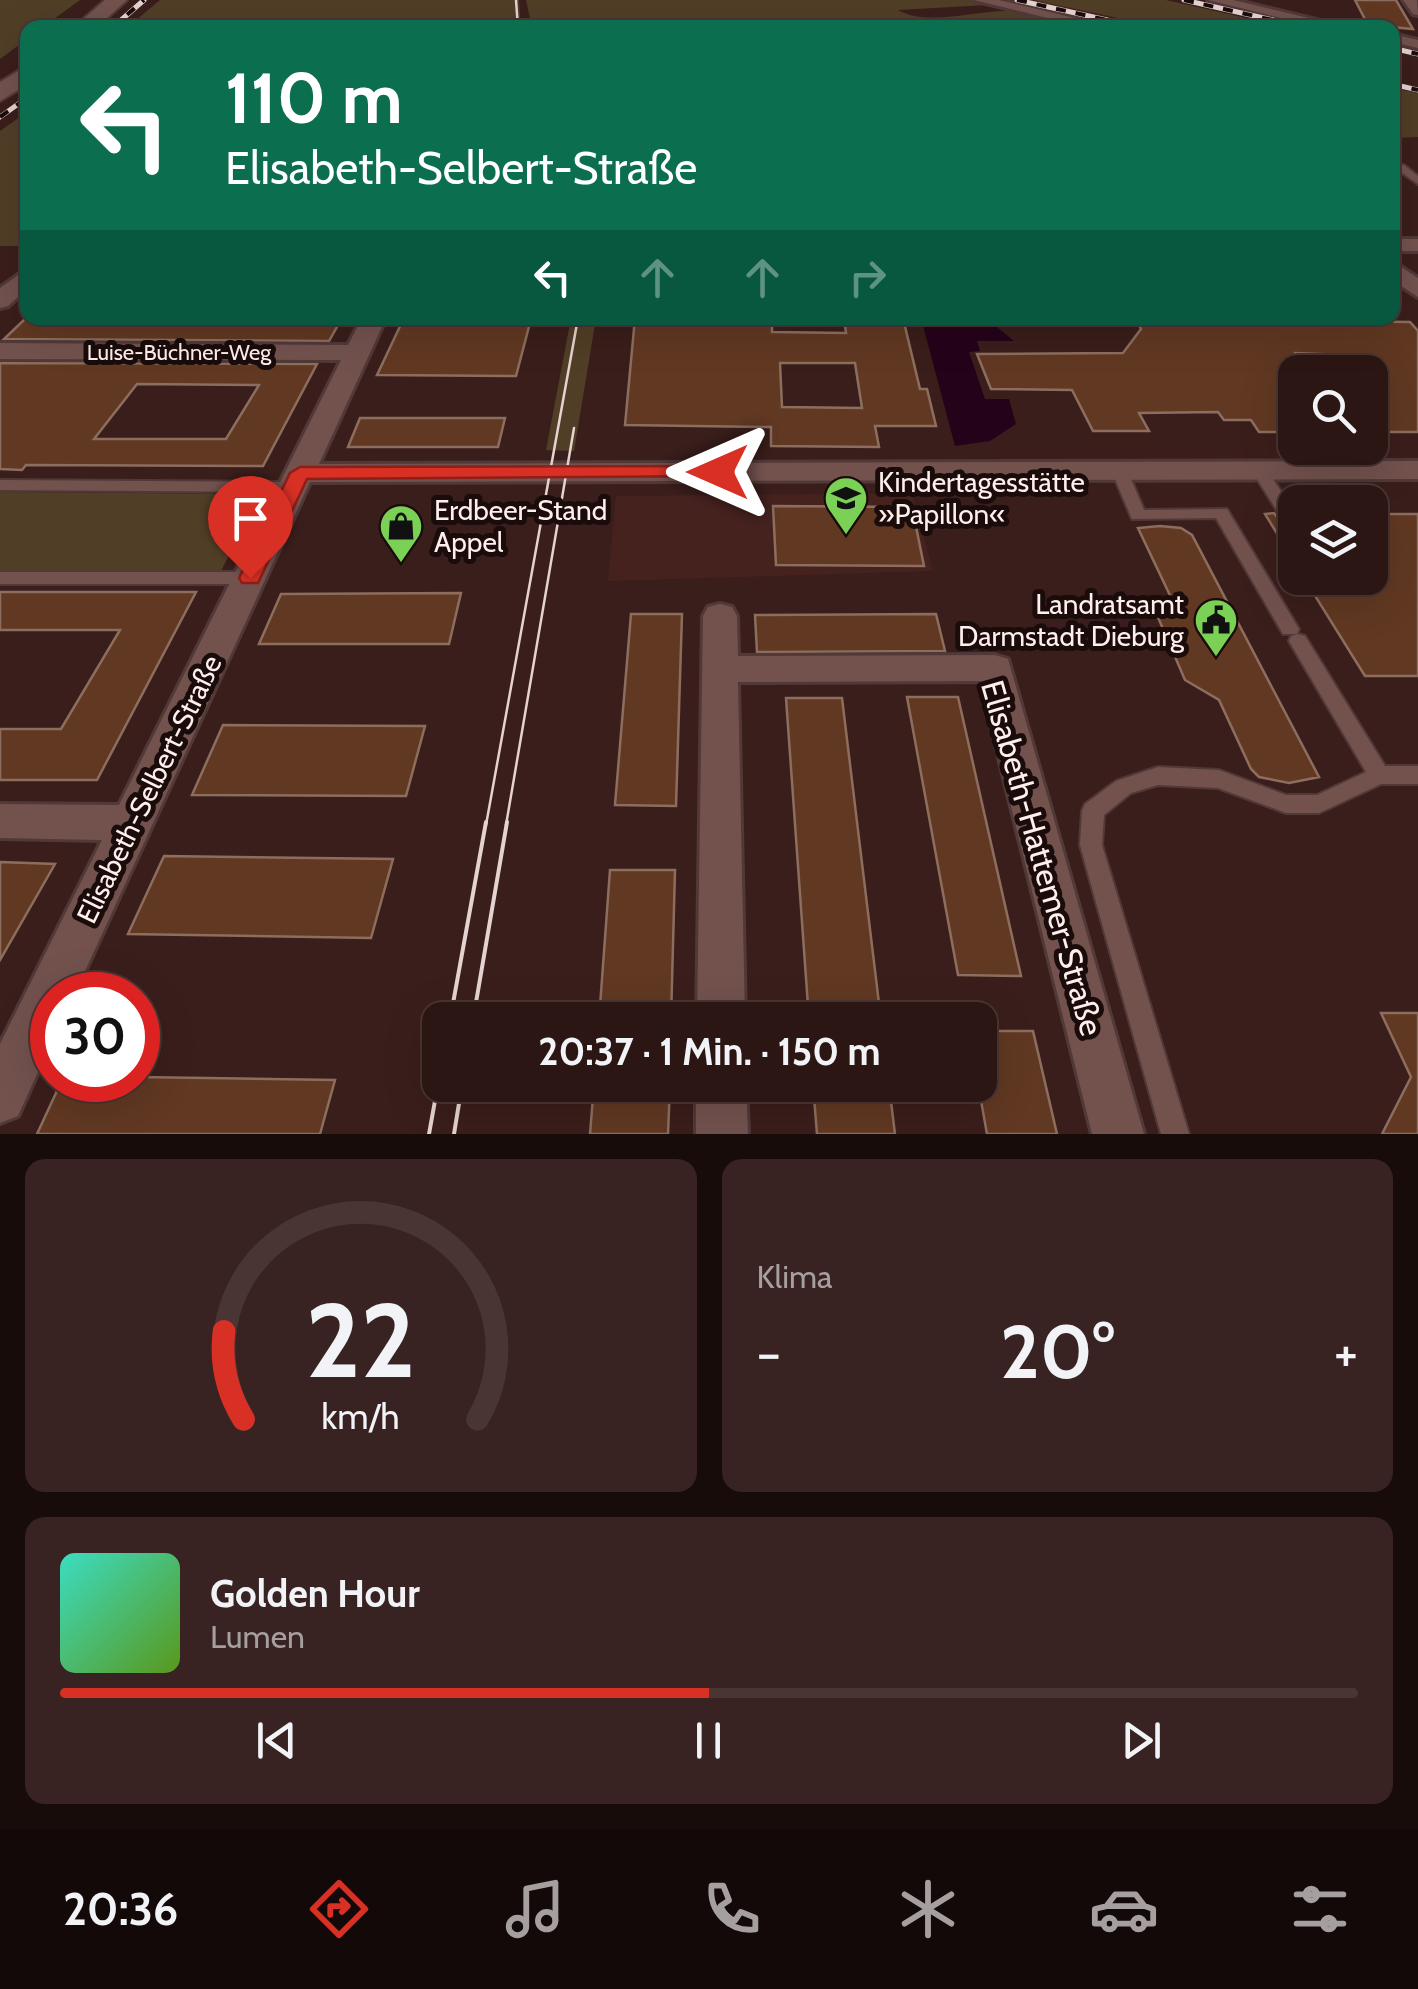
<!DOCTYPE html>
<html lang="de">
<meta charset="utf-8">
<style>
:root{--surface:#2c1614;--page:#382322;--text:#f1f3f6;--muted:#a69fa0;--line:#483534;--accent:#d93025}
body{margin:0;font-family:Cabin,sans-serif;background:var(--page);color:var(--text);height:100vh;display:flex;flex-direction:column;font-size:38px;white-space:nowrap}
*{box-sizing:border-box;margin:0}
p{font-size:32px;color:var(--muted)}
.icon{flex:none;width:55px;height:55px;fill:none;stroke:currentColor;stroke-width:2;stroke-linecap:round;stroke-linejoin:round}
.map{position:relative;height:1134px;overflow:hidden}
.panel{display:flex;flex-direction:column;gap:25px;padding:25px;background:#180c0b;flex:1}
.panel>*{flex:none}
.top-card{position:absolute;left:20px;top:20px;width:1380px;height:305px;border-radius:20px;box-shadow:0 10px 40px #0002,0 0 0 2px var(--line);background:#0b6e4f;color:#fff;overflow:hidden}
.fabs{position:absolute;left:1278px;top:355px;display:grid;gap:20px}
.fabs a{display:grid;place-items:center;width:110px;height:110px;border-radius:20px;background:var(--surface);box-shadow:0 10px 40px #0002,0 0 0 2px var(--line);font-size:50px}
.speed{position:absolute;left:30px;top:972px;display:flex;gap:20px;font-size:50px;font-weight:700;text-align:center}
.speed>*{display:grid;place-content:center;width:130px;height:130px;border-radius:50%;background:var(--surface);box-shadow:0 10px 40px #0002,0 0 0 2px var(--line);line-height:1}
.speed .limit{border:15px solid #d22;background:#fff;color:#111}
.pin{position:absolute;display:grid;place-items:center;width:85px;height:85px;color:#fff;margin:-102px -42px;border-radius:50% 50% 50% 0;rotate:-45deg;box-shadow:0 0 10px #0007}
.pin .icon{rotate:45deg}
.me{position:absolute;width:110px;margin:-55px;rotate:270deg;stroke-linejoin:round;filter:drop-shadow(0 0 8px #0008)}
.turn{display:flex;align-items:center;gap:35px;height:210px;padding:0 40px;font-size:45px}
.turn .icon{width:130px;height:130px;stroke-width:2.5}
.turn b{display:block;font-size:70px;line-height:85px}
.lanes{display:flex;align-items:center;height:95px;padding:0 40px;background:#0003;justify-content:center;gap:50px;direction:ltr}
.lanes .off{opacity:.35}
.big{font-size:75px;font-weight:800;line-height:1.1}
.panel .widget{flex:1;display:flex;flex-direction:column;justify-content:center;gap:15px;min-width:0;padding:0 35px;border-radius:20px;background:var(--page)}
.panel .dial{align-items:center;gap:0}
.dial svg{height:260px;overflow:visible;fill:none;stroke:var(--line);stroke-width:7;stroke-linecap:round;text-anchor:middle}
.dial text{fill:var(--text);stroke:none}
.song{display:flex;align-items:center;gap:30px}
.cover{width:120px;height:120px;border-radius:15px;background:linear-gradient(135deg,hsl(170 70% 55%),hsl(90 70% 35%))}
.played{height:10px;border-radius:5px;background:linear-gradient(90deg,var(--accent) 50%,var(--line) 50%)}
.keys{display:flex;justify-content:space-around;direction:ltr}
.heat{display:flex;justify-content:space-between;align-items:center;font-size:55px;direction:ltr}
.panel .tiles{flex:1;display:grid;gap:25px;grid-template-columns:1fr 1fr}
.widget:last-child{grid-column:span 2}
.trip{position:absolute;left:422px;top:1002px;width:575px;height:100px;border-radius:20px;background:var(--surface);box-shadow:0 10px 40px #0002,0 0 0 2px var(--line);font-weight:800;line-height:100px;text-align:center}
.tab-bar{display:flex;height:160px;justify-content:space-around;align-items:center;background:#120908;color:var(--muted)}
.tab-bar .icon{width:70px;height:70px}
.tab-bar .selected{color:var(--accent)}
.tab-bar b{font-size:45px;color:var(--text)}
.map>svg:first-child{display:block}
</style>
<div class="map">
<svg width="1418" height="1134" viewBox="0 0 1418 1134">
<rect width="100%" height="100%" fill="#3a1e1b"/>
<!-- built -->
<g fill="#46221f">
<polygon points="1002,0 1033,0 1161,27 1127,27"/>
<polygon points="912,493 933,571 608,581 616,496"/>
</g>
<!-- green -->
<g fill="#513e27">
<polygon points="0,0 80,0 43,27 28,28 27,39 0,59"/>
<polygon points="160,0 519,0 521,27 128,27"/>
<path d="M526,0H972L988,5L898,10C928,27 976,10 1010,11C1035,11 1074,18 1096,27L549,28L530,18Z"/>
<polygon points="1033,0 1166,0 1286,27 1161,27"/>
<polygon points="1392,88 1418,93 1418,137 1393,138"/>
<polygon points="27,112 27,246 0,246 0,131"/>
<polygon points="571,318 596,318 574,451 546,450"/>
<polygon points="0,492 261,494 221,571 0,571"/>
</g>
<!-- water -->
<polygon fill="#24031a" points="921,318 981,318 984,326 997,327 1014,341 977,341 980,351 969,352 985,399 1009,399 1016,424 990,441 955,446"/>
<!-- building -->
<g fill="#613822" stroke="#8d6e5e" stroke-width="2.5" fill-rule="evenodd">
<polygon points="1355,0 1396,0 1413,29 1368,25"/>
<polygon points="26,318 342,318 329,341 4,339"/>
<path d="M635,318H772V332L846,333L844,318H903L920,389H927L936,426H875L879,447L771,446V427L625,425ZM780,363H855L862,408L782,407Z"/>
<polygon points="1135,318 1410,322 1418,331 1418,432 1370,432 1370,356 1295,353 1295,432 1259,432 1251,420 1224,420 1218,412 1139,413 1149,431 1093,431 1072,390 991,389 977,354 1123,353 1141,329"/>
<polygon points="531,319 516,376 377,375 403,320"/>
<path d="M0,363L317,364L263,466L26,465L22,470L0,469ZM137,384L259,385L226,439H94Z"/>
<polygon points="360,418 505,418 498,447 348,447"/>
<polygon points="773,506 912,507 924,566 776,565"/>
<polygon points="1274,513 1280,521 1295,520 1295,563 1265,514"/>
<polygon points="1370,514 1418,514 1418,676 1365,676 1304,578 1370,578"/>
<polygon points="1160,526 1181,528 1192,535 1319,777 1289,783 1259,777 1251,769 1219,700 1185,680 1154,608 1176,608 1138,528"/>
<polygon points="0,592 196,592 97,780 0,780 0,729 61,729 120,630 0,630"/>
<polygon points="461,593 449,644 259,644 281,594"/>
<polygon points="631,614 682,614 676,806 615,805"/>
<polygon points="936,614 945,651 757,652 755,615"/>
<polygon points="907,697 958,697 1021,976 958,975"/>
<polygon points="786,698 842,698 881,1020 809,1020"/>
<polygon points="223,725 425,726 406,796 192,795"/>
<polygon points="164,856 393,859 371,938 128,934"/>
<polygon points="0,862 55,864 0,960"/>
<polygon points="610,870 675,870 671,1020 599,1020"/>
<polygon points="1381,1013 1418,1013 1418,1134 1382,1134 1411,1077"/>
<polygon points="980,1031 1033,1031 1057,1134 987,1134 980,1095"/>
<polygon points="138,1077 335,1080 320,1134 37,1134 62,1080 138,1080"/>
<polygon points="594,1085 670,1085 668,1134 590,1134"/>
<polygon points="813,1085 889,1085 895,1134 817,1134"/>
</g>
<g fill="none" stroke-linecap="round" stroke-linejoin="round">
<!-- service casing -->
<g stroke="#513938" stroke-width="4">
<g id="service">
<polygon points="1392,164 1404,165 1418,176 1418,184 1398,170 1392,170"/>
<polygon points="1260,466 1266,468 1295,513 1293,517 1287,518 1281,517 1252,471"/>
<polygon points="1120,467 1128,472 1144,510 1227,509 1299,629 1297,634 1283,634 1216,518 1132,519 1112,472"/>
<polygon points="0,480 293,482 301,487 293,492 0,490"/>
<polygon points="0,572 250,572 259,578 250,584 0,584"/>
<polygon points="1298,634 1305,636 1385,766 1418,766 1418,784 1381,784 1319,813 1286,813 1218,788 1158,785 1131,793 1104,815 1102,845 1189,1134 1161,1134 1080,845 1082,811 1085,804 1116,781 1158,767 1219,770 1286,795 1317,795 1366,772 1289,641 1291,636"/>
</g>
</g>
<!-- minor casing -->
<g stroke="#513938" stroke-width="6">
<g id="minor">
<polygon points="974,0 999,0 1117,28 1088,28"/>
<polygon points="1208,0 1233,0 1350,28 1322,28"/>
<polygon points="1403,0 1417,0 1418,15 1413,14"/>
<polygon points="1392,34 1418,40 1418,48 1392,42"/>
<rect x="1392" y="239" width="26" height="12"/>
<polygon points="1392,261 1418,278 1418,297 1392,280"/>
<polygon points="28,268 28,288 8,306 0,308 0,288"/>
<polygon points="362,318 386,318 319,464 1418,461 1418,479 310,482 74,995 52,995 52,1041 18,1116 0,1123 0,1044 102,840 0,838 0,804 119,805 341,360 0,359 0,343 348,345"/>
<polygon points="720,604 732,607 737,616 738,656 995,655 1008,659 1144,1134 1092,1134 980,681 738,682 745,1020 697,1020 703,616 708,607"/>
<polygon points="696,1085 746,1085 748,1134 696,1134"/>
</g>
</g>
<!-- secondary casing -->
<g stroke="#513938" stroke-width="4">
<g id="secondary">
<polygon points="105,0 127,0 96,28 73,28"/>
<polygon points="28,65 28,84 0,101 0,82"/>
</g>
</g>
<!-- service -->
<use href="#service" fill="#73524e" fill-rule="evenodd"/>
<!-- minor -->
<use href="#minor" fill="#73524e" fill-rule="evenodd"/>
<!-- secondary -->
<use href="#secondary" fill="#73524e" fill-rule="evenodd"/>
<!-- tram-far1 -->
<g stroke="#e5d3d1" stroke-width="2.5">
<polyline points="516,0 518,28"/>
<polyline points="486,825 578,318"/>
<polyline points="506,825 574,428"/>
</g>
<!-- tram -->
<g stroke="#e5d3d1" stroke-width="4">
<polyline points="450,1020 486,822"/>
<polyline points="473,1020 507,822"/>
<polyline points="429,1134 440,1073"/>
<polyline points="454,1134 462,1085"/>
</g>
<!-- rail casing -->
<g stroke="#e5d3d1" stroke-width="5">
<g id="rail">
<polyline points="1017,0 1143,28"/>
<polyline points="1184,0 1308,28"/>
<polyline points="112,28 144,0"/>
<polyline points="1392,48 1418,54"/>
<polyline points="1392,84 1418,90"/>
<polyline points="0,117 28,97"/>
</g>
</g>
<!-- rail -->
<use href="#rail" stroke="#190c0a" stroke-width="4" stroke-dasharray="10" stroke-linecap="butt"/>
</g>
<!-- route -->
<polygon fill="#d93025" stroke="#8d1f18" stroke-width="2.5" points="718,466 728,472 725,476 307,479 258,583 242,583 239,578 290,473 300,467"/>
<!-- icons -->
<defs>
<g id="school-pin" transform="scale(2.25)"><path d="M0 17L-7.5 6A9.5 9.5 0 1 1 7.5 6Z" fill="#7ad156" stroke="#190c0a"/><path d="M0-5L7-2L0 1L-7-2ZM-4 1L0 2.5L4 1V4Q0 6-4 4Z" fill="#111"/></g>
<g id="shop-pin" transform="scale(2.25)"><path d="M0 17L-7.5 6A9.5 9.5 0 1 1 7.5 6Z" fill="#7ad156" stroke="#190c0a"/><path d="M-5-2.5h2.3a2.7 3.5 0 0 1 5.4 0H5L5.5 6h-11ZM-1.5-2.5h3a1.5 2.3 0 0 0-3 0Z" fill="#111"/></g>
<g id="civic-pin" transform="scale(2.25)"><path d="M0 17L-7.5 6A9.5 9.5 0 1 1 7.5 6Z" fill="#7ad156" stroke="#190c0a"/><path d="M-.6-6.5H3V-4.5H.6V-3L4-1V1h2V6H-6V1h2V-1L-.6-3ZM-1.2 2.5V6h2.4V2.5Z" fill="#111"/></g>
</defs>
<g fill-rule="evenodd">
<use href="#school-pin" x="846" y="498"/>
<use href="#shop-pin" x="401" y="526"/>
<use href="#civic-pin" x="1216" y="620"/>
</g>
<g text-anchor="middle" stroke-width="10" stroke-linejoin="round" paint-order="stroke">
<!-- far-street labels -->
<g font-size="22" fill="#ffeeec" stroke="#190c0a">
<text x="179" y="360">Luise-Büchner-Weg</text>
</g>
<!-- poi labels -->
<g font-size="28" fill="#ffeeec" stroke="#190c0a" text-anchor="start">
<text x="878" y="492">Kindertagesstätte<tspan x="878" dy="32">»Papillon«</tspan></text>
<text x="434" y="520">Erdbeer-Stand<tspan x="434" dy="32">Appel</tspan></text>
<text x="1184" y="614" text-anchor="end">Landratsamt<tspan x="1184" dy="32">Darmstadt Dieburg</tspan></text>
</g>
<!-- street labels -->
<g font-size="28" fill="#ffeeec" stroke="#190c0a">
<text transform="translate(149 789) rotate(-64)" y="10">Elisabeth-Selbert-Straße</text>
</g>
<!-- near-street labels -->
<g font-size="32" fill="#ffeeec" stroke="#190c0a">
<text transform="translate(1042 858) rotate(74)" y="11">Elisabeth-Hattemer-Straße</text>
</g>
</g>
</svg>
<div class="fabs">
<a><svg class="icon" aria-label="search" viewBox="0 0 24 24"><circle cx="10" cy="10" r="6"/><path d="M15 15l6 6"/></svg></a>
<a><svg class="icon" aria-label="layers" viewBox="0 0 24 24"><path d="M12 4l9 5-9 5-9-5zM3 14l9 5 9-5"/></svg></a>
</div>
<div class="speed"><div class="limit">30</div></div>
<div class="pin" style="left:250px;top:578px;background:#d93025"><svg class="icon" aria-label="arrive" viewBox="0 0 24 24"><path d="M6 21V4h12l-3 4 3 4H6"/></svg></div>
<svg class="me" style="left:718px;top:472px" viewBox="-20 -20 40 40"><path d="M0-17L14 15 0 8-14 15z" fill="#d93025" stroke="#fff" stroke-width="4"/></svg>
<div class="trip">20:37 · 1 Min. · 150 m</div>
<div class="top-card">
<div class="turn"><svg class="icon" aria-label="left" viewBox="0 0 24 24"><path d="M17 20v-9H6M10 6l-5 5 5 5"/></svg><div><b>110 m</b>Elisabeth-Selbert-Straße</div></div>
<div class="lanes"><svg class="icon" aria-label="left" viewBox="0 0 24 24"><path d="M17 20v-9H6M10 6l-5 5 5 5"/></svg><svg class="icon off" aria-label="ahead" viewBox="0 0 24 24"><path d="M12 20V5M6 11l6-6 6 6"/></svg><svg class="icon off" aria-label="ahead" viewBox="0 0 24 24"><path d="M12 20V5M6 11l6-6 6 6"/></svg><svg class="icon off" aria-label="right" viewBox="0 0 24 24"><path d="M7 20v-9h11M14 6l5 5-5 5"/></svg></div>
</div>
</div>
<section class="panel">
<div class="tiles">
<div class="widget dial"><svg viewBox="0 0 100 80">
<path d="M14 69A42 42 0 1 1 86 69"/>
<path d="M14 69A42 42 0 0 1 8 42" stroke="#d93025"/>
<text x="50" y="56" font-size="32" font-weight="700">22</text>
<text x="50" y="72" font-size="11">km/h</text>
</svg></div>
<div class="widget"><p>Klima</p>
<div class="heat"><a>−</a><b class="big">20°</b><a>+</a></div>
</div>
<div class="widget">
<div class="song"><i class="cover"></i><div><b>Golden Hour</b><p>Lumen</p></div></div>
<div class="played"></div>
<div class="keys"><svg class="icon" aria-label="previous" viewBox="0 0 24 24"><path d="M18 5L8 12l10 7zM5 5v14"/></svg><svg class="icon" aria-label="pause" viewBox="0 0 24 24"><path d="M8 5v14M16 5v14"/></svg><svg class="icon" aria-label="next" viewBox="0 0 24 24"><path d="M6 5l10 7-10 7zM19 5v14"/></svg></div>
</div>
</div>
</section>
<nav class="tab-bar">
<b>20:36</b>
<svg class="icon selected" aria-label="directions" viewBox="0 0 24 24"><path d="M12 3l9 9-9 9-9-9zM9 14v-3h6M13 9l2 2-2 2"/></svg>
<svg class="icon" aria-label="music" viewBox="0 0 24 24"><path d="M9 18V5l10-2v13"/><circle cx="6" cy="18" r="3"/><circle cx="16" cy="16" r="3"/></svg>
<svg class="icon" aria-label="phone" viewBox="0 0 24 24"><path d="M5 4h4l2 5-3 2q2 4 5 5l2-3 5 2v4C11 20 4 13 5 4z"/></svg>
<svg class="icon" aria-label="climate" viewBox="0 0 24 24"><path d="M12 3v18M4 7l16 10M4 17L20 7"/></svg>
<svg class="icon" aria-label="car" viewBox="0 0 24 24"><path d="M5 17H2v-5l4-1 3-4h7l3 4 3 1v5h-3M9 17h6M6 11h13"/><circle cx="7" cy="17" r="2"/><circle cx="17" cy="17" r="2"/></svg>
<svg class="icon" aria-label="filters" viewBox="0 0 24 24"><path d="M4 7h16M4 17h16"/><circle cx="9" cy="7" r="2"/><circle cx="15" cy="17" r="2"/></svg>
</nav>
